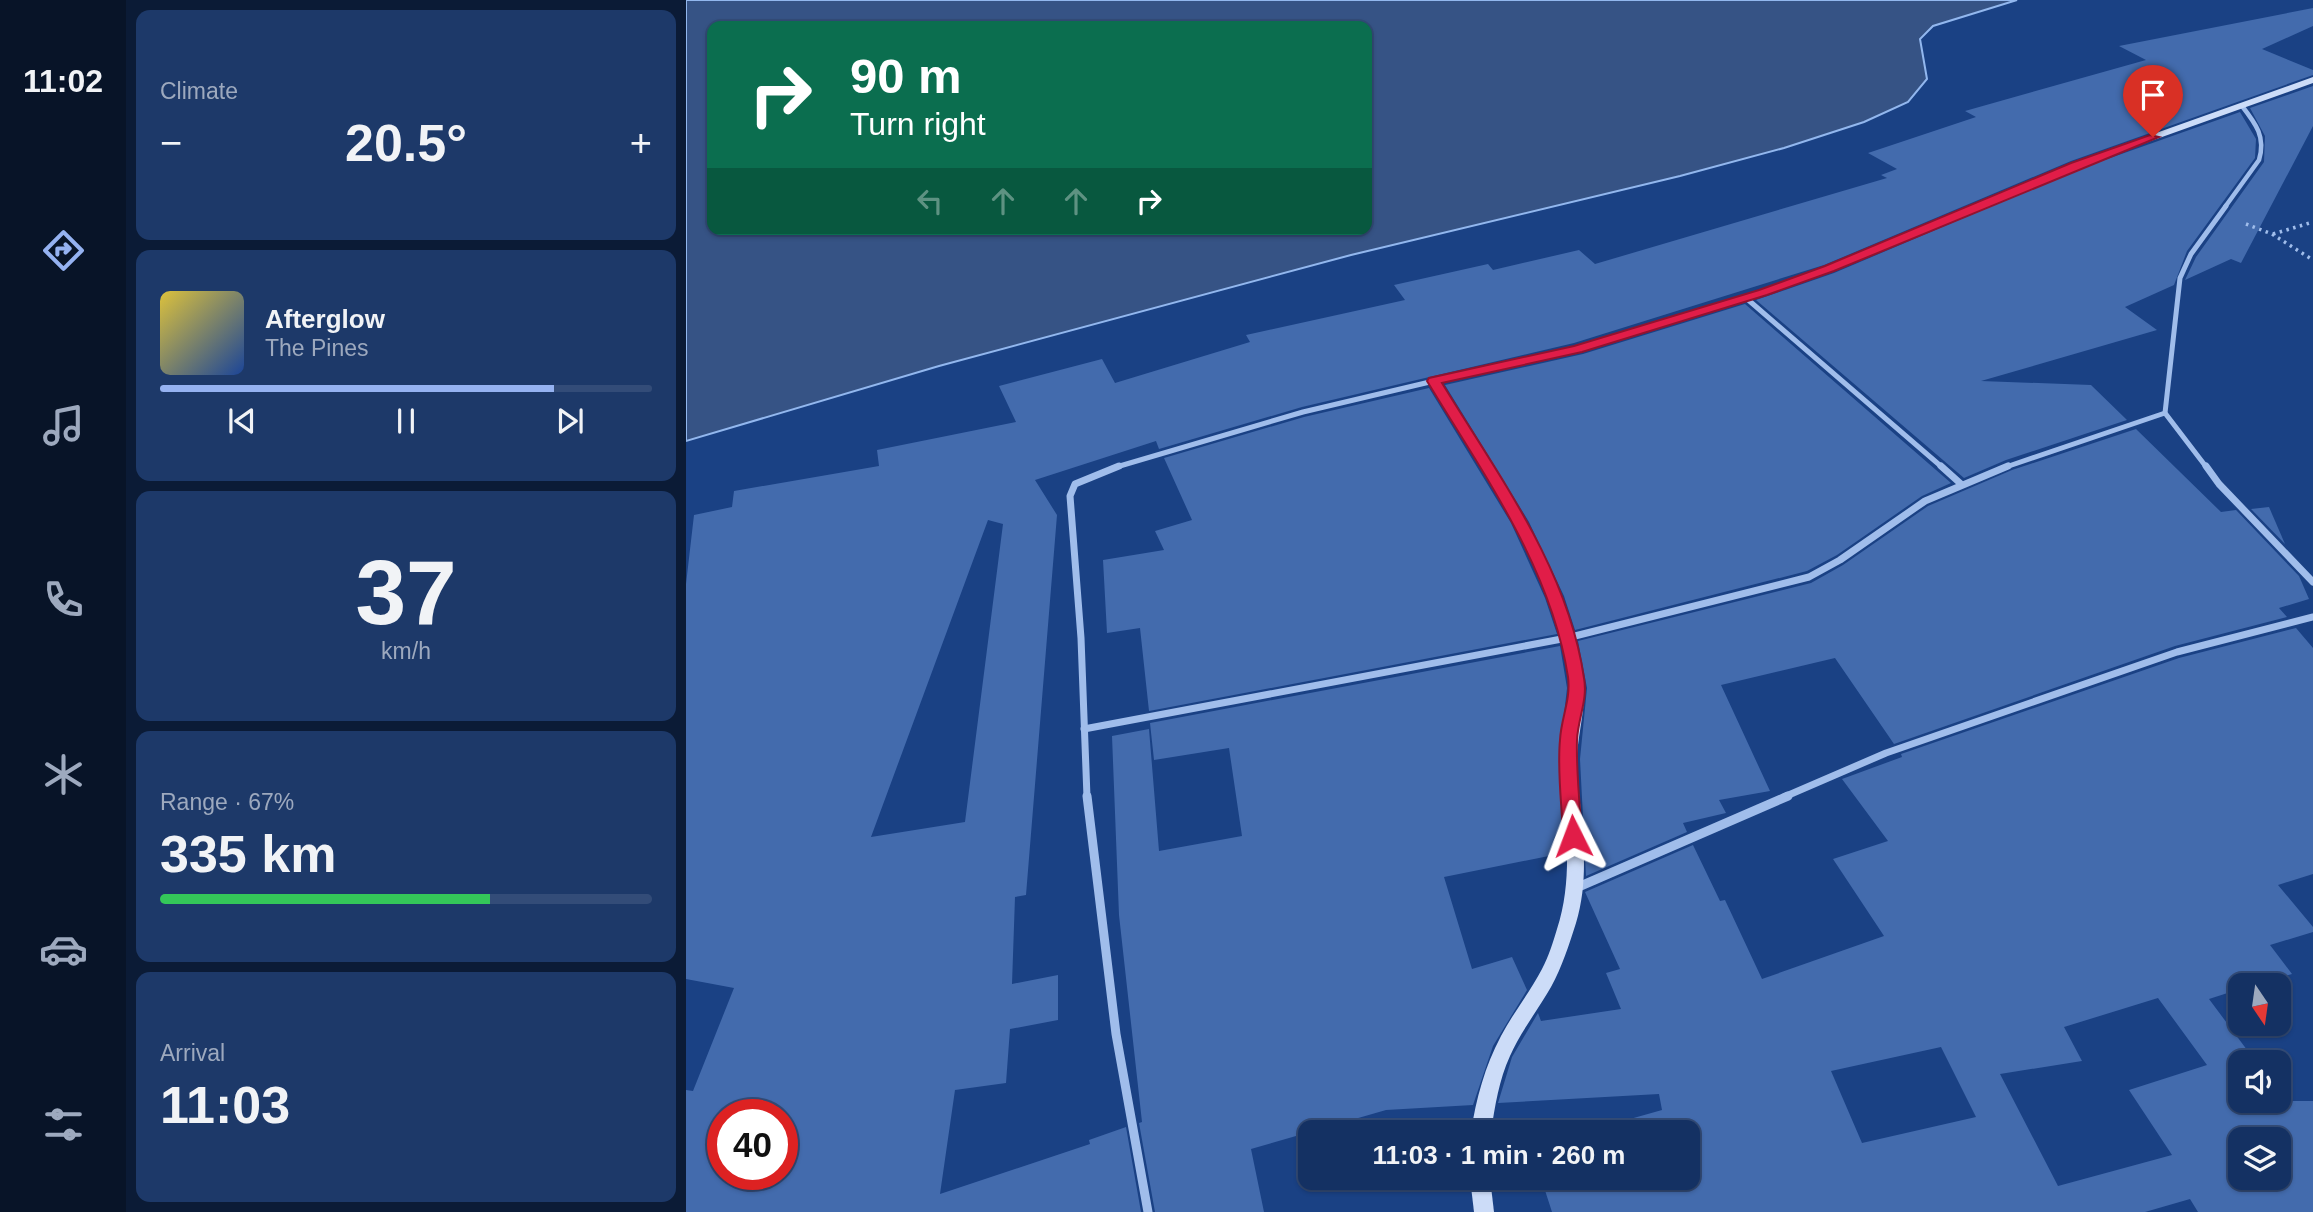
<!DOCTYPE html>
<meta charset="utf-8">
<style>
:root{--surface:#143163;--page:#1d3969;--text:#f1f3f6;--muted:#9da9be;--line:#334c78;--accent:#95b2f1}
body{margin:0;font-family:Arial,sans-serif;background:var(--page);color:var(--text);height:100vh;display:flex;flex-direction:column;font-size:26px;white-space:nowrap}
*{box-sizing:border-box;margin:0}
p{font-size:23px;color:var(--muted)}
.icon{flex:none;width:38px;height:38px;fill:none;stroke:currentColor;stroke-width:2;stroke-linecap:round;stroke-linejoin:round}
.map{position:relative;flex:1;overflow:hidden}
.details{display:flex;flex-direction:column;gap:10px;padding:10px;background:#0b1b36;width:560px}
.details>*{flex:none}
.guide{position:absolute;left:21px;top:21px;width:665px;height:214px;border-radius:14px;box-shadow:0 2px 5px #0004,0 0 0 2px var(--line);background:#0b6e4f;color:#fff;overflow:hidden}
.needle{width:46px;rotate:167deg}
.buttons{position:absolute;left:1542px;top:973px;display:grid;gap:14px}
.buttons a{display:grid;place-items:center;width:63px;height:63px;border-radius:14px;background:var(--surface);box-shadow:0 2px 5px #0004,0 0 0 2px var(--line);font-size:35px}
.speed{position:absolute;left:21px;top:1099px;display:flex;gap:14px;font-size:35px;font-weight:700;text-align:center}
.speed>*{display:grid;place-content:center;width:91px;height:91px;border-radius:50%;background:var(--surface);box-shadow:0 2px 5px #0004,0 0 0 2px var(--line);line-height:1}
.speed .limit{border:10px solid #d22;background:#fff;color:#111}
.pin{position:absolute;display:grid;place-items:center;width:60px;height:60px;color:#fff;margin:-72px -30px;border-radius:50% 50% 50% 0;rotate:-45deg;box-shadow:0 0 7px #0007}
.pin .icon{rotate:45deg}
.me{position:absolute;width:77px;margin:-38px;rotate:357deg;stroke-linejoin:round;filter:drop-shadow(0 0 5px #0008)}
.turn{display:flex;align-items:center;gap:24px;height:147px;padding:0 28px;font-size:32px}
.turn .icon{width:91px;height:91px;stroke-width:2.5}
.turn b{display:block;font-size:49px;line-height:60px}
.lanes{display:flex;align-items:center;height:66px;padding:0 28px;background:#0003;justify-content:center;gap:35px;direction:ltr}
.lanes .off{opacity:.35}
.big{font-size:52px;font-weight:700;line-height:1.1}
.details .card{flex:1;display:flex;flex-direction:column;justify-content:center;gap:10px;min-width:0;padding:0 24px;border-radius:14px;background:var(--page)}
.details .dial{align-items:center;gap:0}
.dial b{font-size:91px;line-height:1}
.song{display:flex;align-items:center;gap:21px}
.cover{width:84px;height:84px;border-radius:10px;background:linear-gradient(135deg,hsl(50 70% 55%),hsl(220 70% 35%))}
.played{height:7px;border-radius:4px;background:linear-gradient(90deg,var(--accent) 80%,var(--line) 80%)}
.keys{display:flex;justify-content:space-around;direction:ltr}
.heat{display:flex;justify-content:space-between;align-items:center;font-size:38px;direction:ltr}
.charge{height:10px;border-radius:5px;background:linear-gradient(90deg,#34c759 67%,var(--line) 0)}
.trip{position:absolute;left:612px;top:1120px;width:402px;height:70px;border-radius:14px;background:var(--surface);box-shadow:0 2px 5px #0004,0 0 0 2px var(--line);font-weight:700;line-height:70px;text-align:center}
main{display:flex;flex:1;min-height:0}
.tabs{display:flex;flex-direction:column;width:126px;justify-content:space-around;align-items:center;background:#081428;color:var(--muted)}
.tabs .icon{width:49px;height:49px}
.tabs .on{color:var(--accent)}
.tabs b{font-size:32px;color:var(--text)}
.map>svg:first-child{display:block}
</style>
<main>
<nav class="tabs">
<b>11:02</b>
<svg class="icon on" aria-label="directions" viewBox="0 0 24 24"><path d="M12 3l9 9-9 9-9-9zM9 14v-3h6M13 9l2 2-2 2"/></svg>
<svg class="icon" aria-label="music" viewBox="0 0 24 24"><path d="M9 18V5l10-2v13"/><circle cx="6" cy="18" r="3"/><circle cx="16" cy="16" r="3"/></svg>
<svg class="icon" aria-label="phone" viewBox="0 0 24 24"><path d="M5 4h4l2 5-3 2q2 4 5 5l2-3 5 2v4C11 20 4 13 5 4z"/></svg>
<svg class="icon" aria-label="climate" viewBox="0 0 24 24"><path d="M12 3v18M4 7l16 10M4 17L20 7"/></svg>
<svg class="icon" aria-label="car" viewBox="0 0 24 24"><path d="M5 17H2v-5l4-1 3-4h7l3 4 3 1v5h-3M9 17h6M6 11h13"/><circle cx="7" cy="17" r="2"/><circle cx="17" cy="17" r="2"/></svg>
<svg class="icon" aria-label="filters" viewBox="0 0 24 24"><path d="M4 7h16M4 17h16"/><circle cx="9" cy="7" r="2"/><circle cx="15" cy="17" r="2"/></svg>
</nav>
<section class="details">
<div class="card"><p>Climate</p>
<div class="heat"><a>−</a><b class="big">20.5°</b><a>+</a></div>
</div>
<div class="card">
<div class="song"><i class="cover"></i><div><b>Afterglow</b><p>The Pines</p></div></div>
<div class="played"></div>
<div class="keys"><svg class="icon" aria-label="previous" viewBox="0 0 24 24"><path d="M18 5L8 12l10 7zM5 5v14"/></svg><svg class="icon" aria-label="pause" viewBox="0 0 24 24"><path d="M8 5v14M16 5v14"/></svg><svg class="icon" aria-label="next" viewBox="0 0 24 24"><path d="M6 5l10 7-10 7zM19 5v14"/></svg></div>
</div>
<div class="card dial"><b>37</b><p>km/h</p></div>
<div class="card"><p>Range · 67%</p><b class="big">335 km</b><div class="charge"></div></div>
<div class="card"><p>Arrival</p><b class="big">11:03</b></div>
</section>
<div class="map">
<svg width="1627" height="1212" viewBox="0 0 1627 1212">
<rect width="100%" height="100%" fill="#1a4184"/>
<!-- water -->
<path fill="#365385" stroke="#92b7ee" stroke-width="2" fill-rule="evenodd" d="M0,0H1331L1247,26L1234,39L1241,79L1222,102L1178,122L1098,148L994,176L665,255L253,366L0,441ZM26,26H681V229H26Z"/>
<!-- building -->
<g fill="#436bad" fill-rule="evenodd">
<path d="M1627,8V26L1576,49L1627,70V75L1385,161L1138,265L888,343L616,407L473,449L470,441L349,480L371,515L340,895L329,897L326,984L372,975V1020L324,1029L320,1083L269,1090L254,1194L404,1144L403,1140L440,1127L455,1212H0V1090L7,1091L48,988L0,979V584L8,515L46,507L48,491L193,466L191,450L330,422L313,386L416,359L429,383L564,342L560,335L719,300L708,285L802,264L807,270L893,250L909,264L1201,178L1195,175L1211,169L1182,153L1290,117L1279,111L1460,60L1433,46ZM302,520L317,524L279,822L185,837ZM37,1115H96V1174H37Z"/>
<polygon points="1627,86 1627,126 1555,263 1545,259 1499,280 1510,257 1578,162 1579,136 1564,108"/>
<polygon points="1554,112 1570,139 1569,158 1501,251 1488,285 1439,307 1471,330 1295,381 1405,385 1441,420 1320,460 1278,478 1070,300 1148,273 1393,169"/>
<polygon points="1059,304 1265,483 1236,496 1151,555 1121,571 889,630 878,596 843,522 759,385 897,354"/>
<polygon points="743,388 825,523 859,598 871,634 463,711 454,628 421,633 417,560 478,550 469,531 506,520 478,458 618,417"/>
<polygon points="1450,429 1535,512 1550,510 1613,576 1623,599 1593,608 1601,617 1489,646 1208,744 1149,658 1035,685 1084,791 1033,800 1040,813 997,823 1001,832 900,876 894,759 901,688 892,641 1125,583 1157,565 1242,506 1326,470"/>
<polygon points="1583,507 1599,544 1565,509"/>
<path d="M1610,628L1627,648V874L1592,885L1627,927V932L1584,945L1606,974L1567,985H1554V989L1523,999L1570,1062H1554V1101H1592V1092L1599,1101H1627V1212H1512L1504,1199L1459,1212H866L855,1178H1003V1132H898L976,1110L973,1094L812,1103L826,1057L852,1013L855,1021L935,1009L920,973L934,969L899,892L1007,845L1034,901L1039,900L1076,979L1198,936L1147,859L1202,841L1156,779L1216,757L1215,754L1493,658ZM1472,998L1521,1065L1443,1090L1486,1155L1372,1186L1314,1074L1396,1061L1378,1027ZM1255,1047L1290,1117L1176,1143L1145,1071ZM1554,1139H1592V1178H1554Z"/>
<polygon points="874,646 881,688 873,759 878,853 758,877 786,969 826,957 841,990 807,1046 787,1105 700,1110 565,1149 578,1212 469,1212 453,1123 456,1122 433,915 426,736 463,729 473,851 556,836 543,748 468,760 464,723"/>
</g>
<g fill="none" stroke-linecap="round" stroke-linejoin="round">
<!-- path -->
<g stroke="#a0bdeb" stroke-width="3.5" stroke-dasharray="2.5 4.5" stroke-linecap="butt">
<polyline points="1560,224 1586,234 1627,260"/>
<polyline points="1587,234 1627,222"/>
</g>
<!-- street-far3 -->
<path stroke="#a0bdeb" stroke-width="4.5" d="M1539,207L1573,160C1580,137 1570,124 1556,106"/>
<!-- street-far2 -->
<g stroke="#a0bdeb" stroke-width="5">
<polyline points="1060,298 1257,468"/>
<polyline points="427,468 617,412 748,381"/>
<polyline points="1317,468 1479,413"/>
<polyline points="1521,468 1479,413 1494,278 1505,254 1540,206"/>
</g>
<!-- street-far1 -->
<g stroke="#a0bdeb" stroke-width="7">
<polyline points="1255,466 1275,484"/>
<polyline points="1520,466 1533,484 1627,582"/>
<polyline points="398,729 881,638 1123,577 1154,560 1239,501 1322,466"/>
<polyline points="401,797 395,638 384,496 389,484 433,466"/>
<polyline points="1098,797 1200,753 1491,652 1627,617"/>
</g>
<!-- street -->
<g stroke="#a0bdeb" stroke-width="9">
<polyline points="401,796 430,1034 462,1212"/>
<polyline points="890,888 1102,796"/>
</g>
<!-- secondary -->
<g fill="#ccdcf8" fill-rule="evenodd">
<path d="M1627,77V83L1392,167L1147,271L1081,294L896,351L755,383C812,474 880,568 897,676C902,708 889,739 891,771C895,822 905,874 890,923C883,945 876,967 865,987C852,1010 835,1031 824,1056C813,1080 809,1106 805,1132H785C790,1099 799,1066 815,1036C827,1013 844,992 856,969C863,956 867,942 871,929C888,877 879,824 876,771C874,739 887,708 883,676C866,567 799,473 742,381L744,379L889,346L1073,290L1139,267L1386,163Z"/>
<polygon points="784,1178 804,1178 808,1212 788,1212"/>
</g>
</g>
<!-- route -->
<path fill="#e11d48" stroke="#92132f" stroke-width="2" d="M1464,135L1473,137L1148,271L1081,295L896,352L756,383C812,475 882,568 898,678C902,700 892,718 891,740C890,772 894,805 896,836L893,841L887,843L880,841L877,836C876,805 871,771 874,740C875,718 885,700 882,677C865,567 797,474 741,381L743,378L888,346L1073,290L1139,266L1385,163Z"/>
</svg>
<div class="buttons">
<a><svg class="needle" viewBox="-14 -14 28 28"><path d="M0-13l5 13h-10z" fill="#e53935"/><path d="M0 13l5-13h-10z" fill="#9da9be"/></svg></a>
<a><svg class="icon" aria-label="sound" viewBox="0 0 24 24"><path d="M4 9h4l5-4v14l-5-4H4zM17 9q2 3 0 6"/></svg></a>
<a><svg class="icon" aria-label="layers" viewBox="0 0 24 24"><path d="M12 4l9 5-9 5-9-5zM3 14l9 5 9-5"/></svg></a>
</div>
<div class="speed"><div class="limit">40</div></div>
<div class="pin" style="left:1467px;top:137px;background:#d93025"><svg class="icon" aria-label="arrive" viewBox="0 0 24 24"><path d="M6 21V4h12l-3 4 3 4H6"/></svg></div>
<svg class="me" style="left:887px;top:836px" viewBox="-20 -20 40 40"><path d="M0-17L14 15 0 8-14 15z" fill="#e11d48" stroke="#fff" stroke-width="4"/></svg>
<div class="trip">11:03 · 1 min · 260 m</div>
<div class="guide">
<div class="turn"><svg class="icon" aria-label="right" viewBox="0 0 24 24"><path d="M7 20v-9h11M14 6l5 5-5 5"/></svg><div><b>90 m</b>Turn right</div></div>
<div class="lanes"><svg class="icon off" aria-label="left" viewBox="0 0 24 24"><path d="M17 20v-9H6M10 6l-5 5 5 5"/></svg><svg class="icon off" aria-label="ahead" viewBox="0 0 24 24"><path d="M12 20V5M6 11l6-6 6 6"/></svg><svg class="icon off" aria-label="ahead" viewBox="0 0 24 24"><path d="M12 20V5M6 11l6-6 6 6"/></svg><svg class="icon" aria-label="right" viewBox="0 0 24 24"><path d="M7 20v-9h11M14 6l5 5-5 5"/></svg></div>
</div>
</div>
</main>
